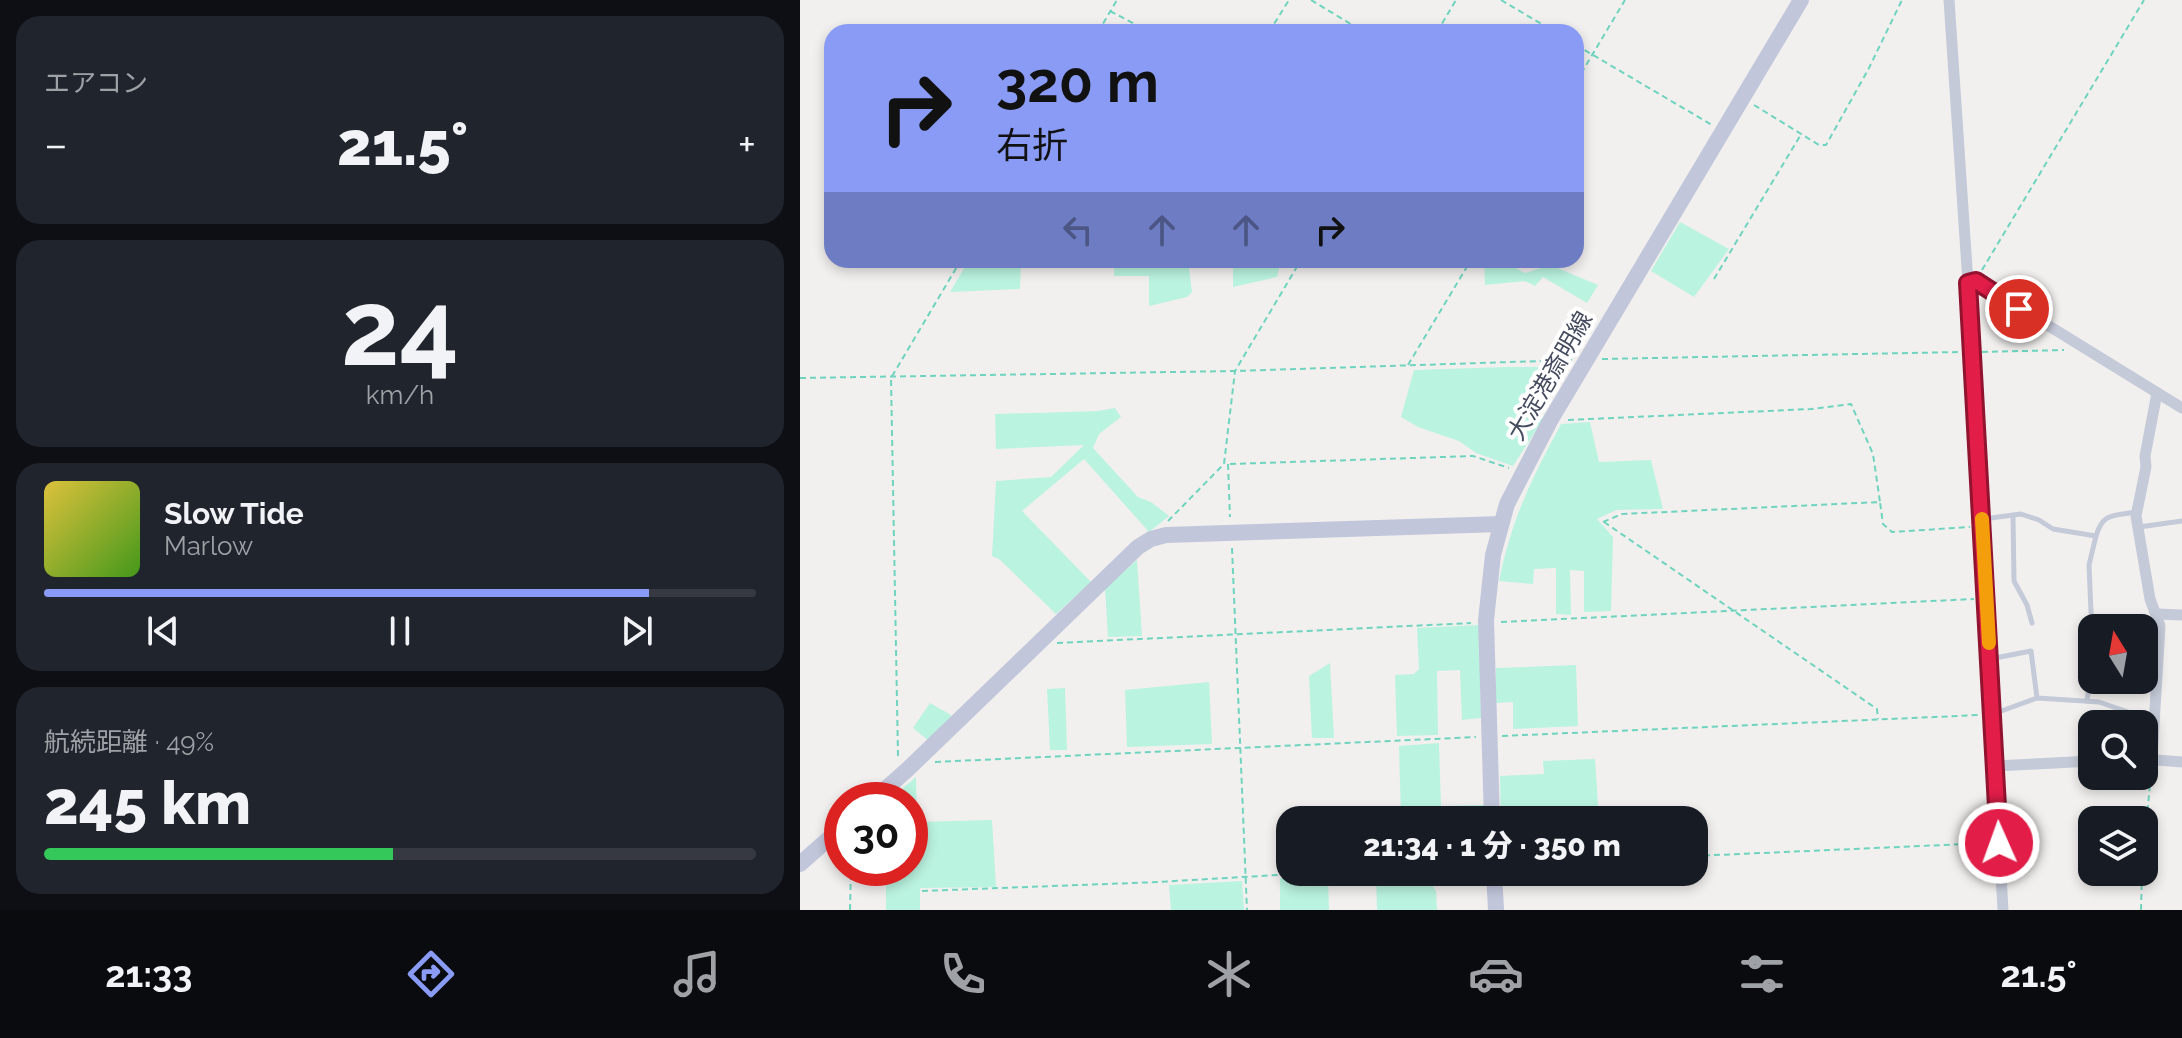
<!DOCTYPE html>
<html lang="ja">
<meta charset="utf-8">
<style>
:root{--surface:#171b24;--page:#20242c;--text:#f1f3f6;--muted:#9ea1a6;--line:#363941;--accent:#899bf4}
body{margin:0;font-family:Raleway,"Noto Sans JP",sans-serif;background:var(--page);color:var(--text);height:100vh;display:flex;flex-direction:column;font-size:30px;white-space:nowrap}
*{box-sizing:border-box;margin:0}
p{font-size:26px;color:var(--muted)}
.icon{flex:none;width:44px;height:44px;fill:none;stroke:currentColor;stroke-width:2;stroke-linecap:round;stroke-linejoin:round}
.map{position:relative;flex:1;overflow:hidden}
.details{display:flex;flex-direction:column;gap:16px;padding:16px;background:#0d0f14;width:800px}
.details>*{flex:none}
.hud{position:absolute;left:24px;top:24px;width:760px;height:244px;border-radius:24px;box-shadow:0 4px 12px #0003;background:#899bf4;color:#111;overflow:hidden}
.needle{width:52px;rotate:349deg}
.buttons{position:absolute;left:1278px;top:614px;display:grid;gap:16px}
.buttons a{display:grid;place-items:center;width:80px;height:80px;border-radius:16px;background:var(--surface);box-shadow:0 4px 12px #0003;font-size:40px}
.speed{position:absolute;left:24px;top:782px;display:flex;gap:16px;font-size:40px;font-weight:700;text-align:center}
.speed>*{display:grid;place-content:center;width:104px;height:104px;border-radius:50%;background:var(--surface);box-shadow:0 4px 12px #0003;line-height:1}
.speed .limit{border:12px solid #d22;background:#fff;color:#111}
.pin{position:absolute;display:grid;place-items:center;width:68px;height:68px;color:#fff;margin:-34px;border:4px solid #fff;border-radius:50%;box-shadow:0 2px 8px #0007}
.me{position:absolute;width:88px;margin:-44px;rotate:358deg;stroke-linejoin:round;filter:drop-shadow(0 0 6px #0008)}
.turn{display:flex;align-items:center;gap:28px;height:168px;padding:0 40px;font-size:36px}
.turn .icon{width:104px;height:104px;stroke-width:2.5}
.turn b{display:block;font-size:56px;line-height:68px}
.lanes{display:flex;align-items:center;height:76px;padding:0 40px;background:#0003;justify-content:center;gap:40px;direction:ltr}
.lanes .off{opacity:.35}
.big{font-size:60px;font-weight:800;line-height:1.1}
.details .widget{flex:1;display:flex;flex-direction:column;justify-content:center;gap:12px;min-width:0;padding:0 28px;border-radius:24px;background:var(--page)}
.details .dial{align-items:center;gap:0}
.dial b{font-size:104px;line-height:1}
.song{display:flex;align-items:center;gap:24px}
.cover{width:96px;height:96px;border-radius:12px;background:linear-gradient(135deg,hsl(50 70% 55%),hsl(100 70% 35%))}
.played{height:8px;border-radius:4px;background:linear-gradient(90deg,var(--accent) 85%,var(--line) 85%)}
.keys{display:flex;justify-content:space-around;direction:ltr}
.heat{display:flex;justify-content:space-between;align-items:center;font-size:44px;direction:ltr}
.charge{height:12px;border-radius:6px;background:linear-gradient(90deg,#34c759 49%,var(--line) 0)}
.trip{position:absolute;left:476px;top:806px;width:432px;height:80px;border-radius:24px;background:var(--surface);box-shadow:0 4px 12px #0003;font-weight:800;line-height:80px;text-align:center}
.dock{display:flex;height:128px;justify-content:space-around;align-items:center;background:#090b0e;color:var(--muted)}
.dock .icon{width:56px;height:56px}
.dock .active{color:var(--accent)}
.dock b{font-size:36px;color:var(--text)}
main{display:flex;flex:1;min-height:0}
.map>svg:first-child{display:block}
</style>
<main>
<section class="details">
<div class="widget"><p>エアコン</p>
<div class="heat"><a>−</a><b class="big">21.5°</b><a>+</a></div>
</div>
<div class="widget dial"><b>24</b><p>km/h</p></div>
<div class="widget">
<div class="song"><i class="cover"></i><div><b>Slow Tide</b><p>Marlow</p></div></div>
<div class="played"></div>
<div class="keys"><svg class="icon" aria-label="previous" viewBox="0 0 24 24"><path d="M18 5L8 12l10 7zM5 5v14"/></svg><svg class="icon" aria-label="pause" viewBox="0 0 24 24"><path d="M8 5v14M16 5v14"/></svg><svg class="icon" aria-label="next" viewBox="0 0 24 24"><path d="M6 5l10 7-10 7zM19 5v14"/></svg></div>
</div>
<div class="widget"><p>航続距離 · 49%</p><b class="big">245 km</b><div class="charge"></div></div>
</section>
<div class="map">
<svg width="1382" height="910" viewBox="0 0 1382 910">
<rect width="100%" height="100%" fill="#f2f0ef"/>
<!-- green -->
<g fill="#baf3e0">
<polygon points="880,222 929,249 894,297 851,271"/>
<polygon points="169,260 221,260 220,289 150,292"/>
<polygon points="314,260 388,260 392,292 387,297 349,306 349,276 314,276"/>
<polygon points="433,260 481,260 477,277 433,287"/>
<polygon points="684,260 701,260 725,273 750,265 798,285 787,303 743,277 735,286 725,281 685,285"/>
<polygon points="706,367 744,367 719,406 744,418 713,466 676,453 659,441 618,427 601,417 614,370"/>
<polygon points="315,408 321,417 299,434 293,448 338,497 351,502 369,516 349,532 284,459 222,511 291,582 256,614 199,559 192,556 196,481 251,477 284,445 196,449 195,414 298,411"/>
<path d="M790,422L799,462L851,460L863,509L816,510L797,519L813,537L811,611L784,612V571L770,570L771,615L756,614V568L734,569L733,584L699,581C712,518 731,480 761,424Z"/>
<polygon points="337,560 342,636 308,637 305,588"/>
<polygon points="679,625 681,718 662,720 660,670 637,671 638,735 597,736 595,675 614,674 619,669 617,628"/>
<polygon points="530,663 534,738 512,738 509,676"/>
<polygon points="776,665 778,726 713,729 713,702 696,703 696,668"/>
<polygon points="409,682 412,744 327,747 325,690"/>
<polygon points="265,688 267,750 250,750 247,689"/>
<polygon points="130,703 151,715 149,722 129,741 113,728"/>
<polygon points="639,743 641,806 684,805 685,820 601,820 599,746"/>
<polygon points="795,759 799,820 701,820 700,776 744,774 743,761"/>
<polygon points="116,777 117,822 192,820 196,887 120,888 120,910 86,910 86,868 110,868 110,800 89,800"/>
<polygon points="528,876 529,910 480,910 480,878"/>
<polygon points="627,876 636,891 637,910 577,910 576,879"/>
<polygon points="442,881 444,910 371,910 369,885"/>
</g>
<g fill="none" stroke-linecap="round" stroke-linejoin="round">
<!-- path -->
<g stroke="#6fd4be" stroke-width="2" stroke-dasharray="6 4" stroke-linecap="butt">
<polyline points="511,0 564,32"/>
<polyline points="701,0 755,32"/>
<polyline points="310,11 350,32"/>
<polyline points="298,32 317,0"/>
<polyline points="469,32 489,0"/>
<polyline points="637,32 656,0"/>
<polyline points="776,45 912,125"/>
<polyline points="776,82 825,0"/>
<polyline points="954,105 1019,145 1026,145 1068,70 1102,0"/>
<polyline points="1182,270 1344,0"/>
<polyline points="914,279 1000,136"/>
<polyline points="1182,352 1264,350"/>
<polyline points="802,359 1160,352"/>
<polyline points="608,365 671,260"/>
<polyline points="0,378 435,371 772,360"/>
<polyline points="768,420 1011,409 1051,404 1073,454 1080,502"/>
<polyline points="428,464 430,517"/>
<polyline points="430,464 673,456 709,468"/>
<polyline points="368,521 424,464 435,371 501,260"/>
<polyline points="803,522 822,514 1080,502 1083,524 1092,532 1170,527"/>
<polyline points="804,522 1077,709 1078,719"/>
<polyline points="432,548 447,910"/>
<polyline points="701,622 1174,599"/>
<polyline points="257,643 671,623"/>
<polyline points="702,736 1180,715"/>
<polyline points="98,756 91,378 161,260"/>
<polyline points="135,762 676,737"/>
<polyline points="1344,851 1351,772"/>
<polyline points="894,856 1189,843"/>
<polyline points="122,891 358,882 528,872"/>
<polyline points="50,910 51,868"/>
<polyline points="1341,910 1342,872"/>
</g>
<!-- lane -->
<g stroke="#c5cad8" stroke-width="5">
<polyline points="1213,516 1214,581 1227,605 1232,623"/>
<path d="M1183,519L1221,514L1239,520L1253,529L1296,536C1303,512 1314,516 1336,512"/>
<polyline points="1339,527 1382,521"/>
<polyline points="1292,635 1289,565 1296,536"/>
<polyline points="1190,659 1231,651 1237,698"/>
<polyline points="1287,701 1292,666"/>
<polyline points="1193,714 1237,698 1299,702 1328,712 1336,724"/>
</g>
<!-- street -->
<g stroke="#c5cad8" stroke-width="11">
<polyline points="1149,0 1168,283 1203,910"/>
<polyline points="1168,283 1176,281 1382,408"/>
<polyline points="1358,614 1382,615"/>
<polyline points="1352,758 1360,626 1350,599 1336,516 1346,467 1345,456 1357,393"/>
<polyline points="1344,759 1382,762"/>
<polyline points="1196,766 1292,761"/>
</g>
<!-- secondary -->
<g stroke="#c1c6da" stroke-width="16">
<polyline points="73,800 108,769 338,547 351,539 366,535 701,524"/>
<polyline points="692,820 686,620 693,555 707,504 750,421 1001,0"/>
<polyline points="0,864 42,827"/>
<polyline points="694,872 696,910"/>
</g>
</g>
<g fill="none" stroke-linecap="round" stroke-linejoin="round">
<!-- route casing -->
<g stroke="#92132f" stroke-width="20">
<polyline id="route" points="1199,843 1168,283 1176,281 1219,309"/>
</g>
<!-- route -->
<use href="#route" stroke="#e11d48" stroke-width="14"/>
<!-- slow -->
<polyline stroke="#f59e0b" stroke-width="14" points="1182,519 1189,643"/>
</g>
<g text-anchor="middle" stroke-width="8" stroke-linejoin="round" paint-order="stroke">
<!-- street labels -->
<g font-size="24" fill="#464c5f" stroke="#fff">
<text transform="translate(750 376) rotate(-60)" y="8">大淀港斎明線</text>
</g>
</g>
</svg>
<div class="buttons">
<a><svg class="needle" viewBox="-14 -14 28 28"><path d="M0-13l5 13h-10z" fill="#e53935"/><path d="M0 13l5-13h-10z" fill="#9ea1a6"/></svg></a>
<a><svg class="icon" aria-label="search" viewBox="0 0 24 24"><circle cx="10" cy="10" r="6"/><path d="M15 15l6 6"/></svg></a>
<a><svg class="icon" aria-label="layers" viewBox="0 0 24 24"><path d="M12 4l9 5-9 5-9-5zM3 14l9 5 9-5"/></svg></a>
</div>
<div class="speed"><div class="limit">30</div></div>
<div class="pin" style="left:1219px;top:309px;background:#d93025"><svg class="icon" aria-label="arrive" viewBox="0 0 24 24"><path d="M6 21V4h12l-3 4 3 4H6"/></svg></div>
<svg class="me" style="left:1199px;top:843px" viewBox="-20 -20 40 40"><circle r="17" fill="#e11d48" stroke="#fff" stroke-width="3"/><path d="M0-11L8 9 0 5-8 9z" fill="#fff"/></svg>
<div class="trip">21:34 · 1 分 · 350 m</div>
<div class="hud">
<div class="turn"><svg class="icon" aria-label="right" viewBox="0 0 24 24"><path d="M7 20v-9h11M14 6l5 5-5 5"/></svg><div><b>320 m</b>右折</div></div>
<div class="lanes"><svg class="icon off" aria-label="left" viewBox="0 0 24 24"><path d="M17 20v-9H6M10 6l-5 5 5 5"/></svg><svg class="icon off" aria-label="ahead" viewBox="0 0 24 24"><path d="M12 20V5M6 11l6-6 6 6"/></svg><svg class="icon off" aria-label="ahead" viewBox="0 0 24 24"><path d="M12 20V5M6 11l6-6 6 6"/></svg><svg class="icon" aria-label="right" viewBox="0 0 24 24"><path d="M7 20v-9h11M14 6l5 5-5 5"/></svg></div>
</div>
</div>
</main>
<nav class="dock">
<b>21:33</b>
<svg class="icon active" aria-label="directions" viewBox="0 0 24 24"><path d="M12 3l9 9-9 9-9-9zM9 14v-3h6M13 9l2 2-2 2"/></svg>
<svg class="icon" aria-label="music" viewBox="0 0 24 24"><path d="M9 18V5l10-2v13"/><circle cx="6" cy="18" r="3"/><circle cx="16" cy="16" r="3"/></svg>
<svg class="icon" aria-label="phone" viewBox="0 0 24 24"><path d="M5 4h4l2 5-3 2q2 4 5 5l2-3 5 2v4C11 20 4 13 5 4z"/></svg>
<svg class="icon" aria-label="climate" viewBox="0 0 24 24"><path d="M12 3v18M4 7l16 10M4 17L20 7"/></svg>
<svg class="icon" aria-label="car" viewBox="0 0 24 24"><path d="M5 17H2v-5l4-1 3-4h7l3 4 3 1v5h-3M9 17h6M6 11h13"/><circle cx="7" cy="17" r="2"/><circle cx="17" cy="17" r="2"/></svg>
<svg class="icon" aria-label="filters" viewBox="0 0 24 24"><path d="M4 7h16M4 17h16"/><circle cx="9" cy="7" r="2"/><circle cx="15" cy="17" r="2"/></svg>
<b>21.5°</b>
</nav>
